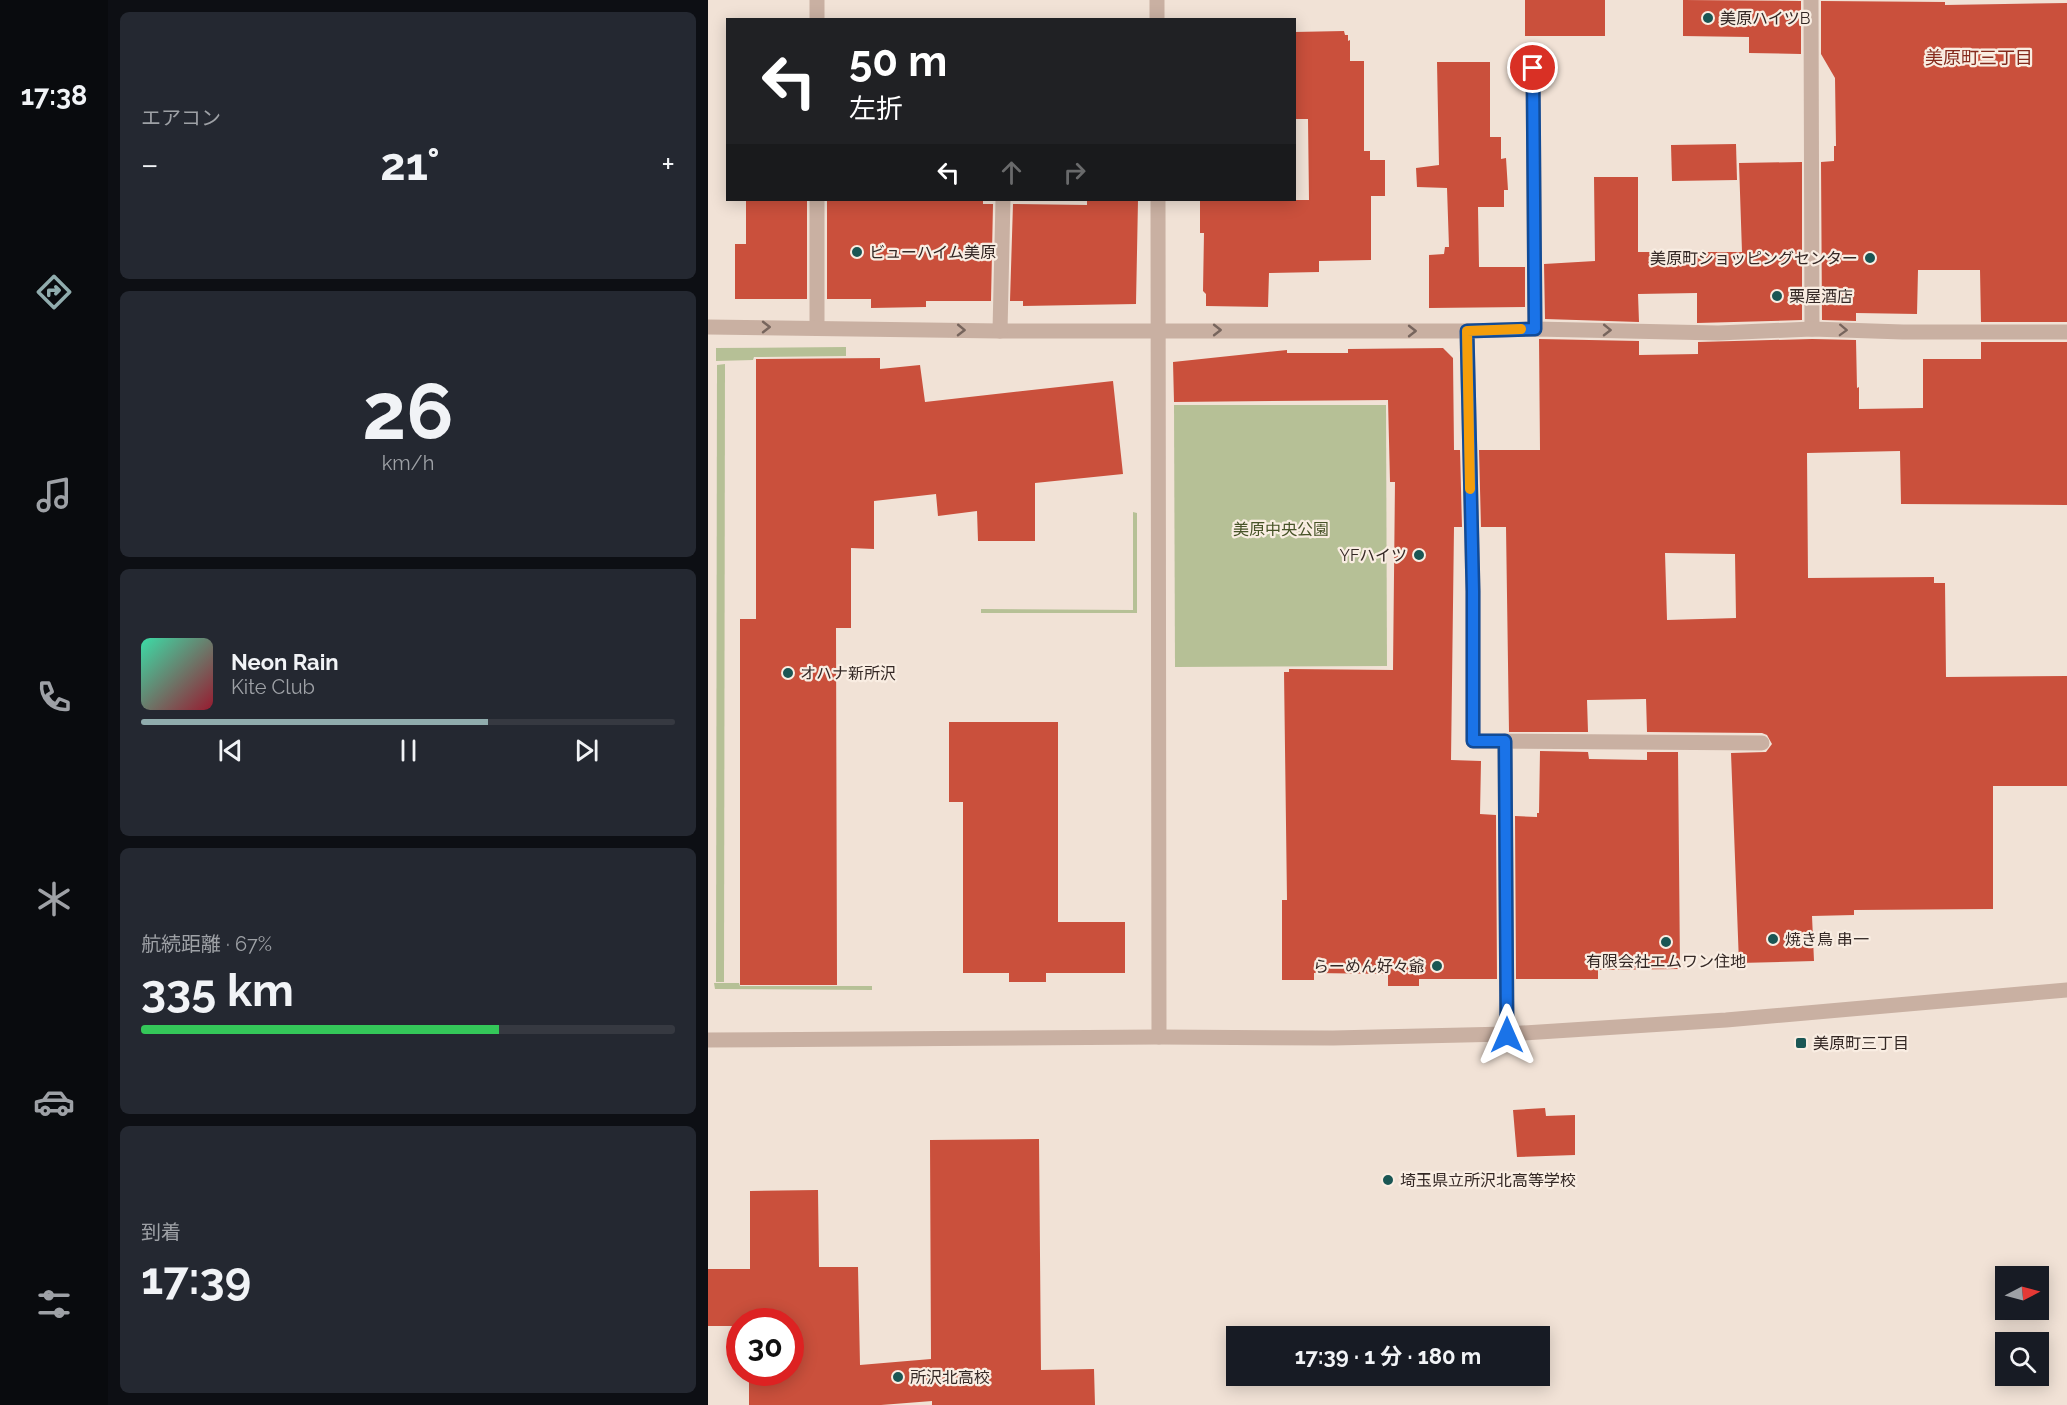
<!DOCTYPE html>
<html lang="ja">
<meta charset="utf-8">
<style>
:root{--surface:#171b24;--page:#242831;--text:#f1f3f6;--muted:#9ea1a6;--line:#363941;--accent:#90acad}
body{margin:0;font-family:Raleway,"Noto Sans JP",sans-serif;background:var(--page);color:var(--text);height:100vh;display:flex;flex-direction:column;font-size:22px;white-space:nowrap}
*{box-sizing:border-box;margin:0}
p{font-size:20px;color:var(--muted)}
.icon{flex:none;width:33px;height:33px;fill:none;stroke:currentColor;stroke-width:2;stroke-linecap:round;stroke-linejoin:round}
.map{position:relative;flex:1;overflow:hidden}
.side{display:flex;flex-direction:column;gap:12px;padding:12px;background:#0d0f14;width:600px}
.side>*{flex:none}
.hud{position:absolute;left:18px;top:18px;width:570px;height:183px;border-radius:0px;box-shadow:0 3px 15px #0003;background:#202124;color:#fff;overflow:hidden}
.needle{width:39px;rotate:84deg}
.controls{position:absolute;left:1287px;top:1266px;display:grid;gap:12px}
.controls a{display:grid;place-items:center;width:54px;height:54px;border-radius:0px;background:var(--surface);box-shadow:0 3px 15px #0003;font-size:30px}
.speed{position:absolute;left:18px;top:1308px;display:flex;gap:12px;font-size:30px;font-weight:700;text-align:center}
.speed>*{display:grid;place-content:center;width:78px;height:78px;border-radius:50%;background:var(--surface);box-shadow:0 3px 15px #0003;line-height:1}
.speed .limit{border:9px solid #d22;background:#fff;color:#111}
.pin{position:absolute;display:grid;place-items:center;width:51px;height:51px;color:#fff;margin:-26px;border:3px solid #fff;border-radius:50%;box-shadow:0 2px 6px #0007}
.me{position:absolute;width:66px;margin:-33px;rotate:0deg;stroke-linejoin:round;filter:drop-shadow(0 0 4px #0008)}
.turn{display:flex;align-items:center;gap:21px;height:126px;padding:0 24px;font-size:27px}
.turn .icon{width:78px;height:78px;stroke-width:2.5}
.turn b{display:block;font-size:42px;line-height:51px}
.lanes{display:flex;align-items:center;height:57px;padding:0 24px;background:#0003;justify-content:center;gap:30px;direction:ltr}
.lanes .off{opacity:.35}
.big{font-size:45px;font-weight:700;line-height:1.1}
.side .tile{flex:1;display:flex;flex-direction:column;justify-content:center;gap:9px;min-width:0;padding:0 21px;border-radius:9px;background:var(--page)}
.side .dial{align-items:center;gap:0}
.dial b{font-size:78px;line-height:1}
.song{display:flex;align-items:center;gap:18px}
.cover{width:72px;height:72px;border-radius:9px;background:linear-gradient(135deg,hsl(160 70% 55%),hsl(350 70% 35%))}
.played{height:6px;border-radius:3px;background:linear-gradient(90deg,var(--accent) 65%,var(--line) 65%)}
.keys{display:flex;justify-content:space-around;direction:ltr}
.heat{display:flex;justify-content:space-between;align-items:center;font-size:33px;direction:ltr}
.charge{height:9px;border-radius:4px;background:linear-gradient(90deg,#34c759 67%,var(--line) 0)}
.trip{position:absolute;left:518px;top:1326px;width:324px;height:60px;border-radius:0px;background:var(--surface);box-shadow:0 3px 15px #0003;font-weight:700;line-height:60px;text-align:center}
main{display:flex;flex:1;min-height:0}
.menu{display:flex;flex-direction:column;width:108px;justify-content:space-around;align-items:center;background:#090b0e;color:var(--muted)}
.menu .icon{width:42px;height:42px}
.menu .current{color:var(--accent)}
.menu b{font-size:27px;color:var(--text)}
.map>svg:first-child{display:block}
</style>
<main>
<nav class="menu">
<b>17:38</b>
<svg class="icon current" aria-label="directions" viewBox="0 0 24 24"><path d="M12 3l9 9-9 9-9-9zM9 14v-3h6M13 9l2 2-2 2"/></svg>
<svg class="icon" aria-label="music" viewBox="0 0 24 24"><path d="M9 18V5l10-2v13"/><circle cx="6" cy="18" r="3"/><circle cx="16" cy="16" r="3"/></svg>
<svg class="icon" aria-label="phone" viewBox="0 0 24 24"><path d="M5 4h4l2 5-3 2q2 4 5 5l2-3 5 2v4C11 20 4 13 5 4z"/></svg>
<svg class="icon" aria-label="climate" viewBox="0 0 24 24"><path d="M12 3v18M4 7l16 10M4 17L20 7"/></svg>
<svg class="icon" aria-label="car" viewBox="0 0 24 24"><path d="M5 17H2v-5l4-1 3-4h7l3 4 3 1v5h-3M9 17h6M6 11h13"/><circle cx="7" cy="17" r="2"/><circle cx="17" cy="17" r="2"/></svg>
<svg class="icon" aria-label="filters" viewBox="0 0 24 24"><path d="M4 7h16M4 17h16"/><circle cx="9" cy="7" r="2"/><circle cx="15" cy="17" r="2"/></svg>
</nav>
<section class="side">
<div class="tile"><p>エアコン</p>
<div class="heat"><a>−</a><b class="big">21°</b><a>+</a></div>
</div>
<div class="tile dial"><b>26</b><p>km/h</p></div>
<div class="tile">
<div class="song"><i class="cover"></i><div><b>Neon Rain</b><p>Kite Club</p></div></div>
<div class="played"></div>
<div class="keys"><svg class="icon" aria-label="previous" viewBox="0 0 24 24"><path d="M18 5L8 12l10 7zM5 5v14"/></svg><svg class="icon" aria-label="pause" viewBox="0 0 24 24"><path d="M8 5v14M16 5v14"/></svg><svg class="icon" aria-label="next" viewBox="0 0 24 24"><path d="M6 5l10 7-10 7zM19 5v14"/></svg></div>
</div>
<div class="tile"><p>航続距離 · 67%</p><b class="big">335 km</b><div class="charge"></div></div>
<div class="tile"><p>到着</p><b class="big">17:39</b></div>
</section>
<div class="map">
<svg width="1359" height="1405" viewBox="0 0 1359 1405">
<rect width="100%" height="100%" fill="#f1e2d6"/>
<!-- green -->
<g fill="#b6c096">
<polygon points="138,347 138,356 46,357 45,360 8,361 8,348"/>
<polygon points="17,364 16,982 8,982 9,365"/>
<polygon points="466,405 678,405 679,666 467,667"/>
<polygon points="425,512 429,513 429,613 273,613 273,609 425,610"/>
<polygon points="6,983 31,983 32,986 164,986 164,990 7,989"/>
</g>
<!-- building -->
<g fill="#ca503c" fill-rule="evenodd">
<rect x="817" y="0" width="80" height="36"/>
<polygon points="975,0 1093,1 1093,54 1041,53 1041,37 975,36"/>
<polygon points="1113,1 1237,2 1237,5 1359,3 1359,322 1273,322 1272,270 1210,270 1209,314 1148,313 1148,321 1114,320 1113,162 1126,161 1126,146 1128,146 1127,78 1113,54"/>
<polygon points="636,31 637,35 640,35 640,41 642,40 642,61 656,61 656,151 662,151 662,160 677,160 677,196 663,196 663,260 611,261 611,272 561,273 560,307 498,306 498,294 495,291 496,233 492,233 492,200 601,200 600,119 586,119 586,32"/>
<polygon points="729,62 782,62 782,137 793,137 793,159 798,158 800,190 796,190 796,207 770,207 771,267 817,267 817,307 721,308 721,255 736,254 737,247 741,247 739,188 709,187 708,168 731,165"/>
<polygon points="1028,144 1029,180 964,181 963,145"/>
<polygon points="1094,162 1094,320 989,323 989,293 930,294 931,322 837,319 836,264 887,261 886,177 930,177 930,252 1034,252 1031,163"/>
<polygon points="38,200 99,200 99,299 27,299 27,244 38,244"/>
<polygon points="119,200 275,200 275,204 285,204 283,301 218,301 218,307 163,308 163,299 119,299"/>
<polygon points="379,200 430,200 428,304 315,306 315,301 302,301 305,204 379,205"/>
<path d="M831,339L931,341V355L990,354V342L1104,339L1148,340L1149,388L1151,387V409L1215,408V359H1273V342H1359V505L1193,504L1192,451L1099,453L1100,578L1226,577V583H1237L1238,677L1359,676V786H1285V909L1146,910V915L1104,916L1106,961L1031,963L1023,753L1058,752L1064,744L1059,735L1054,733L939,732L938,699L879,700L880,732H801L798,527H773L771,450H832ZM957,553L1027,554L1028,618L959,620Z"/>
<polygon points="735,348 745,358 746,450 752,450 754,527 746,527 743,760 773,761 772,814 788,815 789,979 711,979 711,986 680,986 680,974 606,973 606,980 574,980 574,900 579,900 576,672 581,672 581,669 685,670 687,482 682,482 680,400 466,402 465,362 579,350 579,353 640,353 640,349"/>
<polygon points="172,358 172,369 212,365 217,402 405,381 415,474 327,483 327,541 270,541 269,511 230,516 228,494 166,501 166,549 143,548 143,628 128,628 129,985 32,985 32,619 48,619 48,359"/>
<polygon points="241,722 350,722 350,922 417,922 417,973 338,973 338,982 301,982 301,973 255,973 255,802 241,802"/>
<polygon points="832,751 880,752 881,759 939,760 939,752 970,752 972,969 890,970 890,979 808,979 807,816 829,817 829,813 831,813"/>
<polygon points="837,1108 838,1116 867,1115 867,1155 809,1157 805,1110"/>
<polygon points="331,1139 333,1370 386,1369 387,1405 224,1405 224,1401 173,1405 41,1405 41,1372 82,1372 82,1322 32,1322 32,1326 0,1326 0,1269 42,1269 42,1191 110,1190 111,1267 150,1267 152,1365 223,1359 222,1140"/>
</g>
<g fill="none" stroke-linecap="round" stroke-linejoin="round">
<!-- minor -->
<g stroke="#c9b0a2" stroke-width="15">
<polyline points="449,0 449,20"/>
<polyline points="1103,0 1104,329"/>
<polyline points="109,20 109,0"/>
<polyline points="825,68 827,329"/>
<polyline points="109,200 109,328"/>
<polyline points="450,200 451,1037"/>
<polyline points="0,327 292,331 759,331 827,329 1010,333 1104,329 1195,332 1359,332"/>
<polyline points="292,331 295,200"/>
<polyline points="759,331 765,591 765,741 1054,743"/>
<polyline points="797,741 799,1034"/>
</g>
<!-- tertiary -->
<polyline stroke="#c9b0a2" stroke-width="15" points="0,1040 451,1037 625,1038 799,1034 1018,1020 1359,990"/>
</g>
<!-- one-way arrows -->
<defs><path id="oneway-chevron" d="M-2-3.5L2.5 0L-2 3.5" fill="none" stroke-width="1.6" stroke-linecap="round" stroke-linejoin="round" transform="scale(1.5)"/></defs>
<g stroke="#77655d">
<use href="#oneway-chevron" transform="translate(58 327)"/>
<use href="#oneway-chevron" transform="translate(253 330) rotate(1)"/>
<use href="#oneway-chevron" transform="translate(509 330)"/>
<use href="#oneway-chevron" transform="translate(899 330) rotate(1)"/>
<use href="#oneway-chevron" transform="translate(1135 330) rotate(2)"/>
<use href="#oneway-chevron" transform="translate(704 331)"/>
</g>
<g fill="none" stroke-linecap="round" stroke-linejoin="round">
<!-- route casing -->
<g stroke="#114b97" stroke-width="15">
<polyline id="route" points="799,1035 797,741 765,741 765,591 759,331 827,329 825,68"/>
</g>
<!-- route -->
<use href="#route" stroke="#1a73e8" stroke-width="10"/>
<!-- slow -->
<polyline stroke="#f59e0b" stroke-width="10" points="762,489 759,331 813,329"/>
</g>
<!-- markers -->
<g fill="#1a5654" stroke="#f9ede2" stroke-width="2">
<circle cx="1000" cy="18" r="6"/>
<circle cx="149" cy="252" r="6"/>
<circle cx="1162" cy="258" r="6"/>
<circle cx="1069" cy="296" r="6"/>
<circle cx="711" cy="555" r="6"/>
<circle cx="80" cy="673" r="6"/>
<circle cx="1065" cy="939" r="6"/>
<circle cx="958" cy="942" r="6"/>
<circle cx="729" cy="966" r="6"/>
<rect x="1087" y="1037" width="12" height="12" rx="3"/>
<circle cx="680" cy="1180" r="6"/>
<circle cx="190" cy="1377" r="6"/>
</g>
<g text-anchor="middle" stroke-width="4.5" stroke-linejoin="round" paint-order="stroke">
<!-- poi labels -->
<g font-size="16" fill="#342825" stroke="#f9ede2" text-anchor="start">
<text x="1012" y="24">美原ハイツB</text>
<text x="161" y="258">ビューハイム美原</text>
<text x="1150" y="264" text-anchor="end">美原町ショッピングセンター</text>
<text x="1081" y="302">栗屋酒店</text>
<text x="699" y="561" text-anchor="end">YFハイツ</text>
<text x="92" y="679">オハナ新所沢</text>
<text x="1077" y="945">焼き鳥 串一</text>
<text x="958" y="967" text-anchor="middle">有限会社エムワン住地</text>
<text x="717" y="972" text-anchor="end">らーめん好々爺</text>
<text x="1105" y="1049">美原町三丁目</text>
<text x="692" y="1186">埼玉県立所沢北高等学校</text>
<text x="202" y="1383">所沢北高校</text>
</g>
<!-- park labels -->
<g font-size="16" fill="#475328" stroke="#f9ede2">
<text x="573" y="535">美原中央公園</text>
</g>
<!-- neighbourhood labels -->
<g font-size="18" fill="#852a1c" stroke="#f9ede2">
<text x="1271" y="64">美原町三丁目</text>
</g>
</g>
</svg>
<div class="controls">
<a><svg class="needle" viewBox="-14 -14 28 28"><path d="M0-13l5 13h-10z" fill="#e53935"/><path d="M0 13l5-13h-10z" fill="#9ea1a6"/></svg></a>
<a><svg class="icon" aria-label="search" viewBox="0 0 24 24"><circle cx="10" cy="10" r="6"/><path d="M15 15l6 6"/></svg></a>
</div>
<div class="speed"><div class="limit">30</div></div>
<div class="pin" style="left:825px;top:68px;background:#d93025"><svg class="icon" aria-label="arrive" viewBox="0 0 24 24"><path d="M6 21V4h12l-3 4 3 4H6"/></svg></div>
<svg class="me" style="left:799px;top:1035px" viewBox="-20 -20 40 40"><path d="M0-17L14 15 0 8-14 15z" fill="#1a73e8" stroke="#fff" stroke-width="4"/></svg>
<div class="trip">17:39 · 1 分 · 180 m</div>
<div class="hud">
<div class="turn"><svg class="icon" aria-label="left" viewBox="0 0 24 24"><path d="M17 20v-9H6M10 6l-5 5 5 5"/></svg><div><b>50 m</b>左折</div></div>
<div class="lanes"><svg class="icon" aria-label="left" viewBox="0 0 24 24"><path d="M17 20v-9H6M10 6l-5 5 5 5"/></svg><svg class="icon off" aria-label="ahead" viewBox="0 0 24 24"><path d="M12 20V5M6 11l6-6 6 6"/></svg><svg class="icon off" aria-label="right" viewBox="0 0 24 24"><path d="M7 20v-9h11M14 6l5 5-5 5"/></svg></div>
</div>
</div>
</main>
